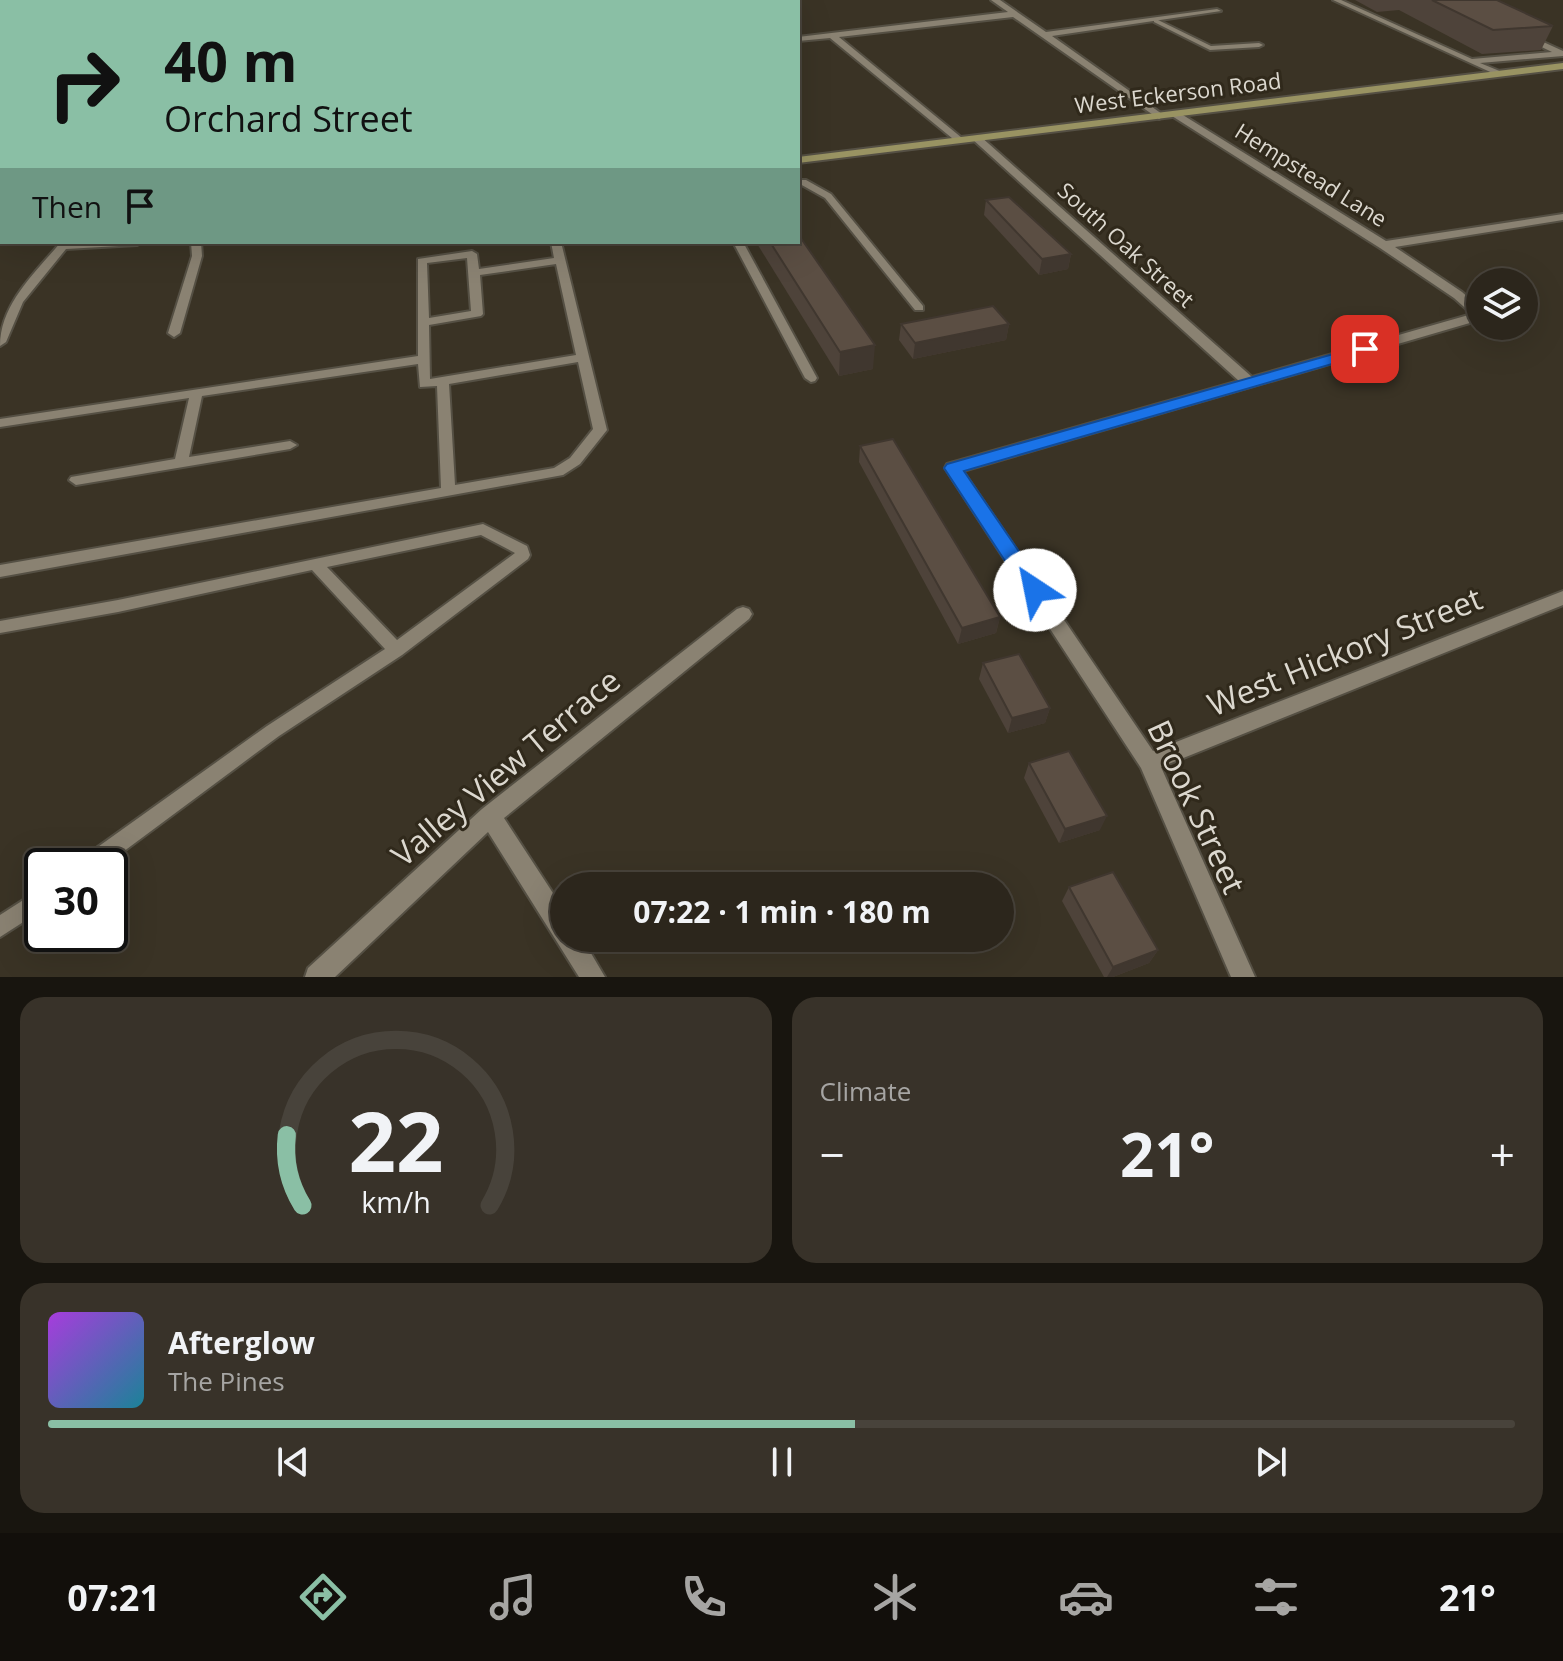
<!DOCTYPE html>
<meta charset="utf-8">
<style>
:root{--surface:#2c261c;--page:#383229;--text:#f1f3f6;--muted:#a6a5a3;--line:#48433b;--accent:#8abfa5}
body{margin:0;font-family:"Open Sans",sans-serif;background:var(--page);color:var(--text);height:100vh;display:flex;flex-direction:column;font-size:30px;white-space:nowrap}
*{box-sizing:border-box;margin:0}
p{font-size:26px;color:var(--muted)}
.icon{flex:none;width:44px;height:44px;fill:none;stroke:currentColor;stroke-width:2;stroke-linecap:round;stroke-linejoin:round}
.map{position:relative;height:977px;overflow:hidden}
.drawer{display:flex;flex-direction:column;gap:20px;padding:20px;background:#18150f;flex:1}
.drawer>*{flex:none}
.guide{position:absolute;left:0px;top:0px;width:800px;height:244px;box-shadow:0 8px 32px #0002,0 0 0 2px var(--line);background:#8abfa5;color:#111;overflow:hidden}
.fabs{position:absolute;left:1466px;top:268px;display:grid;gap:16px}
.fabs a{display:grid;place-items:center;width:72px;height:72px;border-radius:50%;background:var(--surface);box-shadow:0 8px 32px #0002,0 0 0 2px var(--line);font-size:40px}
.speed{position:absolute;left:24px;top:848px;display:flex;gap:16px;font-size:40px;font-weight:700;text-align:center}
.speed>*{display:grid;place-content:center;width:104px;height:104px;border-radius:50%;background:var(--surface);box-shadow:0 8px 32px #0002,0 0 0 2px var(--line);line-height:1}
.speed .limit{border:4px solid #111;border-radius:12px;background:#fff;color:#111}
.pin{position:absolute;display:grid;place-items:center;width:68px;height:68px;color:#fff;margin:-34px;border-radius:16px;box-shadow:0 4px 12px #0006}
.me{position:absolute;width:88px;margin:-44px;rotate:326deg;stroke-linejoin:round;filter:drop-shadow(0 0 6px #0008)}
.turn{display:flex;align-items:center;gap:28px;height:168px;padding:0 32px;font-size:36px}
.turn .icon{width:104px;height:104px;stroke-width:2.5}
.turn b{display:block;font-size:56px;line-height:68px}
.then{display:flex;align-items:center;height:76px;padding:0 32px;background:#0003;gap:16px;font-size:30px}
.big{font-size:60px;font-weight:700;line-height:1.1}
.drawer .card{flex:1;display:flex;flex-direction:column;justify-content:center;gap:12px;min-width:0;padding:0 28px;border-radius:24px;background:var(--page)}
.drawer .dial{align-items:center;gap:0}
.dial svg{height:208px;overflow:visible;fill:none;stroke:var(--line);stroke-width:7;stroke-linecap:round;text-anchor:middle}
.dial text{fill:var(--text);stroke:none}
.song{display:flex;align-items:center;gap:24px}
.cover{width:96px;height:96px;border-radius:12px;background:linear-gradient(135deg,hsl(280 70% 55%),hsl(190 70% 35%))}
.played{height:8px;border-radius:4px;background:linear-gradient(90deg,var(--accent) 55%,var(--line) 55%)}
.keys{display:flex;justify-content:space-around;direction:ltr}
.heat{display:flex;justify-content:space-between;align-items:center;font-size:44px;direction:ltr}
.drawer .tiles{flex:1;display:grid;gap:20px;grid-template-columns:1fr 1fr}
.card:last-child{grid-column:span 2}
.trip{position:absolute;left:550px;top:872px;width:464px;height:80px;border-radius:40px;background:var(--surface);box-shadow:0 8px 32px #0002,0 0 0 2px var(--line);font-weight:700;line-height:80px;text-align:center}
.dock{display:flex;height:128px;justify-content:space-around;align-items:center;background:#120f0b;color:var(--muted)}
.dock .icon{width:56px;height:56px}
.dock .on{color:var(--accent)}
.dock b{font-size:36px;color:var(--text)}
.map>svg:first-child{display:block}
</style>
<div class="map">
<svg width="1563" height="977" viewBox="0 0 1563 977">
<rect width="100%" height="100%" fill="#3a3325"/>
<!-- green -->
<polygon fill="#6c4c41" points="161,0 642,0 642,2 160,2"/>
<g fill="none" stroke-linecap="round" stroke-linejoin="round">
<!-- lane casing -->
<g stroke="#555044" stroke-width="4">
<g id="lane">
<polygon points="1333,0 1341,0 1472,59 1552,52 1525,39 1528,35 1563,51 1563,56 1480,63 1502,72 1503,74 1499,76"/>
<polygon points="1154,20 1158,20 1211,46 1259,43 1263,45 1259,47 1210,50 1154,22"/>
<polygon points="800,180 806,180 831,194 923,306 923,310 915,310 825,198 800,184"/>
<path d="M61,242H142L137,245L66,249L23,302L6,342L0,346C0,304 35,273 61,242Z"/>
<polygon points="191,242 201,242 202,256 180,333 174,337 168,333 192,256"/>
<path d="M551,242H561L607,430L580,464L563,475L0,577V565L441,488L437,386L420,387L418,364L202,396L189,457L290,441L297,445L290,449L76,485L69,480L71,477L175,459L189,398L0,427V419L418,356V259L472,251L477,254L479,269L554,258ZM467,258L471,311L429,318L427,263ZM556,264L576,355L430,379L429,325L481,316L483,314L480,275ZM578,362L593,429L570,458L554,468L455,485L449,384Z"/>
<polygon points="733,242 743,242 817,378 815,381 811,382 805,378"/>
<path d="M483,524L527,546L530,555L528,559L402,655L279,736L104,866H78L81,859L267,726L385,649L312,570L118,612L0,633V621L118,600ZM481,535L515,553L397,640L327,567Z"/>
<polygon points="42,888 42,910 0,937 0,915"/>
</g>
</g>
<!-- street casing -->
<g stroke="#555044" stroke-width="4">
<g id="street">
<polygon points="991,0 1000,0 1046,32 1217,9 1221,11 1052,36 1162,114 1164,116 1159,119 1013,17 839,37 962,138 963,140 958,143 830,38 798,41 798,37 1008,12"/>
<polygon points="1172,112 1178,112 1386,241 1563,214 1563,220 1395,247 1462,292 1480,308 1480,320 963,471 1153,751 1563,591 1563,605 1161,767 1255,977 1231,977 1141,768 945,468 947,464 1239,381 971,138 980,136 1252,377 1472,314 1454,298 1380,248 1172,116"/>
<polygon points="0,164 2,164 0,171"/>
<polygon points="743,607 749,609 752,614 749,619 504,818 564,910 564,938 582,938 605,977 579,977 488,832 335,977 305,977 308,968 482,809 737,609"/>
</g>
</g>
<!-- secondary casing -->
<g stroke="#555044" stroke-width="4">
<g id="secondary">
<polygon points="1563,63 1563,69 798,163 798,157"/>
<rect x="0" y="144" width="2" height="10"/>
</g>
</g>
<!-- lane -->
<use href="#lane" fill="#8a8272" fill-rule="evenodd"/>
<!-- street -->
<use href="#street" fill="#8a8272" fill-rule="evenodd"/>
<!-- secondary -->
<use href="#secondary" fill="#999362" fill-rule="evenodd"/>
</g>
<!-- wall -->
<g fill="#4e433a">
<polygon points="1355,0 1497,0 1553,26 1541,50 1482,54 1399,10 1377,12"/>
<polygon points="986,200 1071,254 1068,269 1039,275 984,215"/>
<polygon points="756,242 798,242 873,369 839,376"/>
<polygon points="901,324 1009,324 1006,340 913,359 899,340"/>
<polygon points="860,446 1000,617 996,633 958,644 859,462"/>
<polygon points="983,663 1050,708 1045,723 1008,733 979,679"/>
<polygon points="1029,763 1100,830 1059,843 1024,778"/>
<polygon points="1069,887 1158,950 1149,963 1113,977 1104,977 1062,901"/>
</g>
<!-- shaded-wall -->
<g fill="#40372f">
<polygon points="1071,254 1068,269 1039,275 1042,259"/>
<polygon points="1009,324 1006,340 913,359 915,343"/>
<polygon points="875,345 873,369 839,376 840,352"/>
<polygon points="1000,617 996,633 958,644 962,628"/>
<polygon points="1050,708 1045,723 1008,733 1012,718"/>
<polygon points="1107,816 1100,830 1059,843 1065,829"/>
<polygon points="1158,950 1149,963 1113,977 1107,977 1113,967"/>
</g>
<!-- building -->
<g fill="#5b4e43" stroke="#40372f" stroke-width="2">
<polygon points="1432,0 1497,0 1553,26 1493,30"/>
<polygon points="1009,197 1071,254 1042,259 986,200"/>
<polygon points="798,234 875,345 840,352 770,242 798,242"/>
<polygon points="993,306 1009,324 915,343 901,324"/>
<polygon points="893,439 1000,617 962,628 860,446"/>
<polygon points="1019,654 1050,708 1012,718 983,663"/>
<polygon points="1069,751 1107,816 1065,829 1029,763"/>
<polygon points="1113,872 1158,950 1113,967 1069,887"/>
</g>
<!-- route -->
<polygon fill="#1a73e8" stroke="#114b97" stroke-width="2" points="1365,345 1370,346 1370,353 964,471 1042,585 1045,590 1042,596 1028,596 944,468 947,464"/>
<g text-anchor="middle" stroke-width="6" stroke-linejoin="round" paint-order="stroke">
<!-- far-street labels -->
<g font-size="22" fill="#dcd8cf" stroke="#30291b">
<text transform="translate(1178 93) rotate(-7)" y="8">West Eckerson Road</text>
<text transform="translate(1311 175) rotate(32)" y="8">Hempstead Lane</text>
<text transform="translate(1126 245) rotate(42)" y="8">South Oak Street</text>
</g>
<!-- near-street labels -->
<g font-size="32" fill="#dcd8cf" stroke="#30291b">
<text transform="translate(1345 652) rotate(-22)" y="11">West Hickory Street</text>
<text transform="translate(506 768) rotate(-40)" y="11">Valley View Terrace</text>
<text transform="translate(1196 807) rotate(65)" y="11">Brook Street</text>
</g>
</g>
</svg>
<div class="fabs">
<a><svg class="icon" aria-label="layers" viewBox="0 0 24 24"><path d="M12 4l9 5-9 5-9-5zM3 14l9 5 9-5"/></svg></a>
</div>
<div class="speed"><div class="limit">30</div></div>
<div class="pin" style="left:1365px;top:349px;background:#d93025"><svg class="icon" aria-label="arrive" viewBox="0 0 24 24"><path d="M6 21V4h12l-3 4 3 4H6"/></svg></div>
<svg class="me" style="left:1035px;top:590px" viewBox="-20 -20 40 40"><circle r="19" fill="#fff"/><path d="M0-13L10 11 0 6-10 11z" fill="#1a73e8"/></svg>
<div class="trip">07:22 · 1 min · 180 m</div>
<div class="guide">
<div class="turn"><svg class="icon" aria-label="right" viewBox="0 0 24 24"><path d="M7 20v-9h11M14 6l5 5-5 5"/></svg><div><b>40 m</b>Orchard Street</div></div>
<div class="then">Then<svg class="icon" aria-label="arrive" viewBox="0 0 24 24"><path d="M6 21V4h12l-3 4 3 4H6"/></svg></div>
</div>
</div>
<section class="drawer">
<div class="tiles">
<div class="card dial"><svg viewBox="0 0 100 80">
<path d="M14 69A42 42 0 1 1 86 69"/>
<path d="M14 69A42 42 0 0 1 8 42" stroke="#8abfa5"/>
<text x="50" y="56" font-size="32" font-weight="700">22</text>
<text x="50" y="72" font-size="11">km/h</text>
</svg></div>
<div class="card"><p>Climate</p>
<div class="heat"><a>−</a><b class="big">21°</b><a>+</a></div>
</div>
<div class="card">
<div class="song"><i class="cover"></i><div><b>Afterglow</b><p>The Pines</p></div></div>
<div class="played"></div>
<div class="keys"><svg class="icon" aria-label="previous" viewBox="0 0 24 24"><path d="M18 5L8 12l10 7zM5 5v14"/></svg><svg class="icon" aria-label="pause" viewBox="0 0 24 24"><path d="M8 5v14M16 5v14"/></svg><svg class="icon" aria-label="next" viewBox="0 0 24 24"><path d="M6 5l10 7-10 7zM19 5v14"/></svg></div>
</div>
</div>
</section>
<nav class="dock">
<b>07:21</b>
<svg class="icon on" aria-label="directions" viewBox="0 0 24 24"><path d="M12 3l9 9-9 9-9-9zM9 14v-3h6M13 9l2 2-2 2"/></svg>
<svg class="icon" aria-label="music" viewBox="0 0 24 24"><path d="M9 18V5l10-2v13"/><circle cx="6" cy="18" r="3"/><circle cx="16" cy="16" r="3"/></svg>
<svg class="icon" aria-label="phone" viewBox="0 0 24 24"><path d="M5 4h4l2 5-3 2q2 4 5 5l2-3 5 2v4C11 20 4 13 5 4z"/></svg>
<svg class="icon" aria-label="climate" viewBox="0 0 24 24"><path d="M12 3v18M4 7l16 10M4 17L20 7"/></svg>
<svg class="icon" aria-label="car" viewBox="0 0 24 24"><path d="M5 17H2v-5l4-1 3-4h7l3 4 3 1v5h-3M9 17h6M6 11h13"/><circle cx="7" cy="17" r="2"/><circle cx="17" cy="17" r="2"/></svg>
<svg class="icon" aria-label="filters" viewBox="0 0 24 24"><path d="M4 7h16M4 17h16"/><circle cx="9" cy="7" r="2"/><circle cx="15" cy="17" r="2"/></svg>
<b>21°</b>
</nav>
